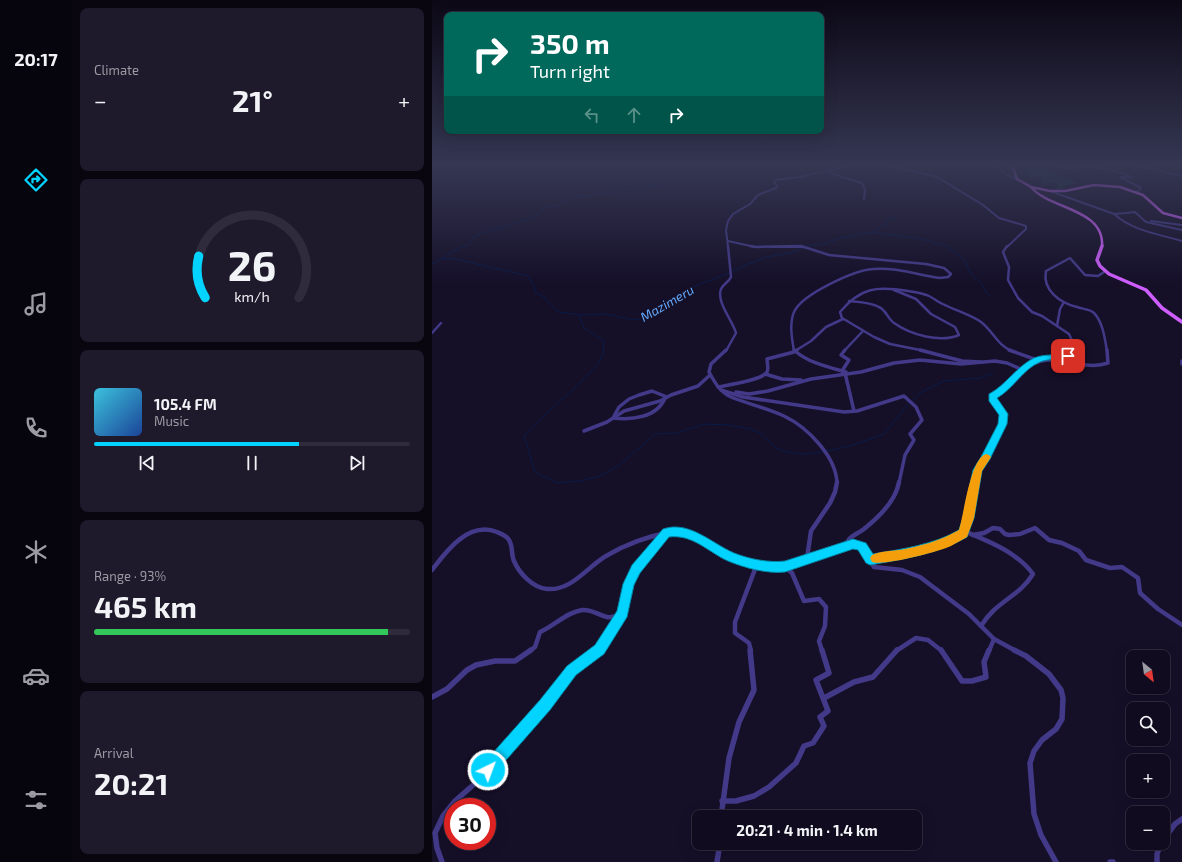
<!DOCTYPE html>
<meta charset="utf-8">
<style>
:root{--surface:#100b1e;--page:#1e192b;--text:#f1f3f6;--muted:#9c9ba4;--line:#302b3c;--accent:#03d3ff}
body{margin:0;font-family:"Exo 2",sans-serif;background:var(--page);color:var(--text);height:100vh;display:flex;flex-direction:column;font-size:15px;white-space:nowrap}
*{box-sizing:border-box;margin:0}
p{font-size:13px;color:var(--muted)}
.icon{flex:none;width:22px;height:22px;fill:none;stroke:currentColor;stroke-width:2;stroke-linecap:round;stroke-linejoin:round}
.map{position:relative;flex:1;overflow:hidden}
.side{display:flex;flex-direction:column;gap:8px;padding:8px;background:#090610;width:360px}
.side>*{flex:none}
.guide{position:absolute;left:12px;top:12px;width:380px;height:122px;border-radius:8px;box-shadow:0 4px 16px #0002,0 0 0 1px var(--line);background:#00695c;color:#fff;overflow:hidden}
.needle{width:26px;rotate:151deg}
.buttons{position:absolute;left:694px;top:650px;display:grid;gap:8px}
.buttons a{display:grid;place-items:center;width:44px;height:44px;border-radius:8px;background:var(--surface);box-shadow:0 4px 16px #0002,0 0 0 1px var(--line);font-size:20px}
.speed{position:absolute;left:12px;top:798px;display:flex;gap:8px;font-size:20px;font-weight:700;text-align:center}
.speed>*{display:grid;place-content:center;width:52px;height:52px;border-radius:50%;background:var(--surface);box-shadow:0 4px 16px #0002,0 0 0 1px var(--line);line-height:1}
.speed .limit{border:6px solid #d22;background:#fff;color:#111}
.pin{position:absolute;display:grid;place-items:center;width:34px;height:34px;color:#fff;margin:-17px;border-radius:8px;box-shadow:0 2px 6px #0006}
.me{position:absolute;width:44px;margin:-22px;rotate:42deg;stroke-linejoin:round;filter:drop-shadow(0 0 3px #0008)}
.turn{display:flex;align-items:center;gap:14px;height:84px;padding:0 20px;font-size:18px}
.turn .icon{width:52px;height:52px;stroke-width:2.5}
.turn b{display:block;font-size:28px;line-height:34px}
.lanes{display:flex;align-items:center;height:38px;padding:0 20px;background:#0003;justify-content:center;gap:20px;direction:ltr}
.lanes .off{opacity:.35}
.big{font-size:30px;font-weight:700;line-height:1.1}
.side .tile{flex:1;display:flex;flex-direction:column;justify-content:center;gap:6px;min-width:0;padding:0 14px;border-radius:8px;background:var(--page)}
.side .dial{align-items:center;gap:0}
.dial svg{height:104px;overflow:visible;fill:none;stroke:var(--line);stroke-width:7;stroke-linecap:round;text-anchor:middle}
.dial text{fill:var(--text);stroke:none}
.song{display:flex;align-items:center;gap:12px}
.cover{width:48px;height:48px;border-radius:6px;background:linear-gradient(135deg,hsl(190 70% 55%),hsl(220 70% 35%))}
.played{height:4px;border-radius:2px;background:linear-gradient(90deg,var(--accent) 65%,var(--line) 65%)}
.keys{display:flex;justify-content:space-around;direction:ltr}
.heat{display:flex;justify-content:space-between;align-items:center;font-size:22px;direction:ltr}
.charge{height:6px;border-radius:3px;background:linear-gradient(90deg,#34c759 93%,var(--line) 0)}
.trip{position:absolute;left:260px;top:810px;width:230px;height:40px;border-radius:8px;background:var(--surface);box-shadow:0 4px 16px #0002,0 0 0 1px var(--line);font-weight:700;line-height:40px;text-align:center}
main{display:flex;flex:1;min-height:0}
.menu{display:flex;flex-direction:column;width:72px;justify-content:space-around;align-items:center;background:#06040c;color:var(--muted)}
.menu .icon{width:28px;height:28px}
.menu .selected{color:var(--accent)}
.menu b{font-size:18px;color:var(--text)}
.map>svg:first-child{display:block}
</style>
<main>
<nav class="menu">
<b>20:17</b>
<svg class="icon selected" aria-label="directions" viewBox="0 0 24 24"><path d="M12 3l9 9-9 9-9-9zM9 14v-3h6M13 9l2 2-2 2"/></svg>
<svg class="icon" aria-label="music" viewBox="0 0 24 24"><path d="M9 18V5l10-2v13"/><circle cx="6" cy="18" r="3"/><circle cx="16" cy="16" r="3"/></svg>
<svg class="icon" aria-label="phone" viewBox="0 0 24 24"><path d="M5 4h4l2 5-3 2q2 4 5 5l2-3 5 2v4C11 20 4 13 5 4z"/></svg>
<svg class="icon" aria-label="climate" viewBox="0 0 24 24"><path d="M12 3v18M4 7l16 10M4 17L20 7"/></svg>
<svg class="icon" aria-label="car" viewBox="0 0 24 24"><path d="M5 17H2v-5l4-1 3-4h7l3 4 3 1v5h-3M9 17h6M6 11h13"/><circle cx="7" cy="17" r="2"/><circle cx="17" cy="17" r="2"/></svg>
<svg class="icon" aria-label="filters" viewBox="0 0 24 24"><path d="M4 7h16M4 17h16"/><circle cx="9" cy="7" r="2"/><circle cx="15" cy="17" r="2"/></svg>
</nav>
<section class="side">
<div class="tile"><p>Climate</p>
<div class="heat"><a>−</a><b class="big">21°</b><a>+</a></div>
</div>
<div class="tile dial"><svg viewBox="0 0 100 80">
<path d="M14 69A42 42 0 1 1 86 69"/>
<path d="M14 69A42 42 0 0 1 9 37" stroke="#03d3ff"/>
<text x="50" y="56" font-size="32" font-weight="700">26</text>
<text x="50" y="72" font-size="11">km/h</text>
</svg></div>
<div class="tile">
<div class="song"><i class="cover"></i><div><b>105.4 FM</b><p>Music</p></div></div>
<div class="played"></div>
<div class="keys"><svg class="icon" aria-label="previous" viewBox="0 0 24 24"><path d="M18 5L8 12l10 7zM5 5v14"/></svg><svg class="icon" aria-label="pause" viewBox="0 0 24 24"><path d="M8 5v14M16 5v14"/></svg><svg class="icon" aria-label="next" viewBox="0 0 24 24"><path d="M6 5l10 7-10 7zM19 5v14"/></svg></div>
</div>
<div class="tile"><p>Range · 93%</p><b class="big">465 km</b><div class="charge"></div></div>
<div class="tile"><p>Arrival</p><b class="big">20:21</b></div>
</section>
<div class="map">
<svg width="750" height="862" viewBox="0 0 750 862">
<rect width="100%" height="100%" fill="#150f28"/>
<!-- green -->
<path fill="#123132" d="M593,164C604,170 616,166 625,173L623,174V175L647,183L631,186L633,188L624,190L626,184L623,183L612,184L609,183V179L603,176L598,178L593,171H596L595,169L588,168L586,165Z"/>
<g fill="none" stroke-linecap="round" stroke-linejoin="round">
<!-- stream -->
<g stroke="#091b47" stroke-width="1">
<polyline points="441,232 490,239 515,246 532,260 540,275 550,284 553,291 559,297"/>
<polyline points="375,246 392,244 408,238 441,232 455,224 453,222 464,217"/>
<polyline points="11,259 24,259 96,276 103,288 102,292 112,297 126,312 150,315 173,314 203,320 214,317 220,309 261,287 297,273"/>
<path d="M0,264C13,259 21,248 36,245L41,237L47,234L101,218L113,207L118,205L126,206L139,198V196H153L226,185L233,181L235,177L257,166V164"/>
<polyline points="300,271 334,257 358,253 372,248"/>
<path d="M147,315L152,328L171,340C172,347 172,352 169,358C167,365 160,370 155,375C135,397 111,414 92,436L103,472L125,483L148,481L168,476L188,465L223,434L244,433L273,424L296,425L319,429L328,433L343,447L354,452L373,454L391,452"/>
<polyline points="480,401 488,393 512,381 548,378 562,373"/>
<polyline points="394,451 418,446 452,434 477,403"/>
</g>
<!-- minor-far4 -->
<g stroke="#423a88" stroke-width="2">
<polyline points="449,164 505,177 551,205 567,218 594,226 594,229 575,247"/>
<polyline points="561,164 574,174 585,179"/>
<path d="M617,164C629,171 641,167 654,167C670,167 686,171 700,177H688L709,188L705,192"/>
<polyline points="699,164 750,176"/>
<polyline points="0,165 3,164"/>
<polyline points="399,170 398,173 430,183 433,190 432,199"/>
<path d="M618,191L682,214C701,231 726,234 750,241"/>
<polyline points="683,214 703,212 714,222 750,230"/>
<polyline points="719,221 750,225"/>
<polyline points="296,241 323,247"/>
<polyline points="296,247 294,230 296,221 301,214 318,204 326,195 344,188 345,186 342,182 343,180 368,177 425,164"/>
<polyline points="338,247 371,247"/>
</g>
<!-- minor-far3 -->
<g stroke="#423a88" stroke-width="2.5">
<path d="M318,246L324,247L369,246L397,255L494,264L512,268L519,274L516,277L508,278C486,275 464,267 441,269C423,270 370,294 362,312C357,324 360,339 362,351"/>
<polyline points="575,246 571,252 577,267 576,280 586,298 600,312 610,316 637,334 645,351"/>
<path d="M672,272L666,276L653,275L638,258L614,271C610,290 628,303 645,307C650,309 658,309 662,313C671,322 673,340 675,351"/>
<path d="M417,301C427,302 438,302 447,307C454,310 456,319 462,323C479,335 508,343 527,335L523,327L499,314L484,299L462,290"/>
<polyline points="625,326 628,309 632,302"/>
<polyline points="0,333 9,323"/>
<path d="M294,351L304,333C301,321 284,302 289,289C291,284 297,282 299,277L296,246"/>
<polyline points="363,351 379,341 394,327 411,319"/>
<polyline points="412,351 431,331"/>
<path d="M493,351L458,344L442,337L410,318L408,312C429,287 445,286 476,291C483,292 491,293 497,296C503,299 507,303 513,305C525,311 539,315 549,322C561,331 566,346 580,351"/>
</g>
<!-- minor-far2 -->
<g stroke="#423a88" stroke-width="3.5">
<path d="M294,350L279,364L277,372C283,383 288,392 299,397C316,404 335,408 352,416C375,427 404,456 405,483"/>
<path d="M365,350L363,351C377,363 396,367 414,372"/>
<polyline points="488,350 530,361 549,362"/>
<polyline points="577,350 605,360"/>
<polyline points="603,361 639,355 644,353 645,350"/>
<polyline points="750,361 750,364"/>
<polyline points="410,371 417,360 409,355 413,350"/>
<polyline points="413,373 422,411"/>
<polyline points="333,374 350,379 369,380"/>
<path d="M286,387C296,385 331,380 335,372C337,368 335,363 335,359L362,352V350"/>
<polyline points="289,390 311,397 412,412 425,411 472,396 484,407 490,420 478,434 482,440 473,455 467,483"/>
<polyline points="304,392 317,394 336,391 379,379 429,372 462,363 488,360 529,364 563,361 575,363 591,370"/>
<path d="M233,398C225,418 199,420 181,418L187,407L197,399L207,395L220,391L235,397"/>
<polyline points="152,431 175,422 192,411 228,401 239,395 266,386 278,375"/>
<path d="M544,483C544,479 545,474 546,471C553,450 571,435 571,412L561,401L560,397C566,393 572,390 578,385C588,377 595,364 609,361C632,356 653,371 676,363L675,350"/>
</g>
<!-- minor-far1 -->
<g stroke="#423a88" stroke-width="4.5">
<path d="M532,531C556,541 585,552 601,574C587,597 564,601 549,626"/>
<polyline points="541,535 552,533 561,528 568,529 573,534 577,535 588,534 603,528 617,540 630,543 647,551 654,560 678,568 690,567 706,578 708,593 726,609 750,625"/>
<path d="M413,547C417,535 423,536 432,529C447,517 464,501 467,482"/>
<polyline points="375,558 379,531 398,503 403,492 405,482"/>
<path d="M438,559C461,554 515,550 531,533C538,526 542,494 544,482"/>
<polyline points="353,567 360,573 372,601 387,599 394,607 393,626 387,641 390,651"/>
<path d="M0,570C15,550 37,521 65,532C69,534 75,536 77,540C81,546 79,554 82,561C87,573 101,588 115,589C140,591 155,567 174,556C194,544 217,536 239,532C261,528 276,546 294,555C307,562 325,566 340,567C362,568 399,551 421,544C434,546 436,557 442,567L470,570L488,577L537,614L562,639L584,651"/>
<path d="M98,651L103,647L108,632C122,626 135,612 150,610C160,609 166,615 175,617C179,618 186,615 190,614"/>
<polyline points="166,651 191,613 196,584 204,569 234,532"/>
<polyline points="319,651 317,643 303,633 303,622 325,564"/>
<polyline points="464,651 484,638 496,640 510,651"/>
<polyline points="557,651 562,639"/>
</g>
<!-- minor -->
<g stroke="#423a88" stroke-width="5.5">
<polyline points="509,650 530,681 540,681 554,677 552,662 557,650"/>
<polyline points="582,650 594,656 617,674 629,690 631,698 630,719 624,729 610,740 602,751 598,763 602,814 609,835 624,862"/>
<polyline points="0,697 15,689 35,670 44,665 63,661 83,661 99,650"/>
<polyline points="392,698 422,682 441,677 465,650"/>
<polyline points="290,801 304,801 322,796 337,787 364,763 372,746 381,743 392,726 388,717 396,711 384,680 397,673 390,650"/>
<polyline points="289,817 297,758 307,722 322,690 318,650"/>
<polyline points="731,840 743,824 750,819"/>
<polyline points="10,862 5,848 3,833 11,816 23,801 48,779 87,735 139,671 167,650"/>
<polyline points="285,862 288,843"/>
<polyline points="678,862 681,862"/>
<polyline points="725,862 725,854 729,843"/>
</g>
<!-- major-far1 -->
<g stroke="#cf5eff" stroke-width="2.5">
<polyline points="576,164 582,170 585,179 599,187 618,191 633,191 662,185 688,187 711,195 731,213 750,218"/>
<path d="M599,187C618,210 673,208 670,247"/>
</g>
<!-- major -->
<polyline stroke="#cf5eff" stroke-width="3.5" points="670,246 665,260 668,266 677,274 714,290 730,308 750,322"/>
</g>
<!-- sky -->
<linearGradient id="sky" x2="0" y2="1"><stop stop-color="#0c0816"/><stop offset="0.58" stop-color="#353753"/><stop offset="1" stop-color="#353753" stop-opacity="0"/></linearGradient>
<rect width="750" height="284" fill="url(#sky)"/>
<!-- route -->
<path fill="#03d3ff" stroke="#0289a6" d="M636,354L639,355V358C629,361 617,358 608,362C591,369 581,389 565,398L576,414L575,424L558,459L550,471L542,518L535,537C506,554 471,559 438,565L434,563L426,550L421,549L353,572C335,574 313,568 296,561C276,552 261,534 237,537L208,573L202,585L195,617L172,654L144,675L118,710L61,775L56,777L50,775L48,770L50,765L108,700L135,666L163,645L185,611L191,584L200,565L231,529C257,520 279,543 302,553C317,559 337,563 353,561L421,539L434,543L441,554C470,549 501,545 527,530L531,518L541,470L549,457L566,424L567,415L557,401V394C574,385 584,367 602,358C612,354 625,355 636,354Z"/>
<!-- slow -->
<path fill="#f59e0b" d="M554,454L557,455L559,457L550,471L542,518L535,537C530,540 524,543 519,546C506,552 452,566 440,562L438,558L440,555C448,551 458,551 468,550C489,546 508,541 527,530C532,514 538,459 554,454Z"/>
<g text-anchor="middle" stroke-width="4" stroke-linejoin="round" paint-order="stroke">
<!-- far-water labels -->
<g font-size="13" font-style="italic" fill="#65acff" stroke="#150f28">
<text transform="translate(235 303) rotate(-30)" y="5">Mazimeru</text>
</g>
</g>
</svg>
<div class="buttons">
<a><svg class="needle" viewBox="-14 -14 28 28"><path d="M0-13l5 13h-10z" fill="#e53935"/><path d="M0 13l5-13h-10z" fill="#9c9ba4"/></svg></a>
<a><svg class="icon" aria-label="search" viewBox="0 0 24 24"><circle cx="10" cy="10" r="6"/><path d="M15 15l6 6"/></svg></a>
<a>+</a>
<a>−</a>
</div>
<div class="speed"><div class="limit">30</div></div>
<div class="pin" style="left:636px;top:356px;background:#d93025"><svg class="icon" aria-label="arrive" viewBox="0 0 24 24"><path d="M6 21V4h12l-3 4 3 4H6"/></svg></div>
<svg class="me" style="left:56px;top:770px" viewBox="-20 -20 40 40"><circle r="17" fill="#03d3ff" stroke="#fff" stroke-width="3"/><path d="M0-11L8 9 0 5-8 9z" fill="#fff"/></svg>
<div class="trip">20:21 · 4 min · 1.4 km</div>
<div class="guide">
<div class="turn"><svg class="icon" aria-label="right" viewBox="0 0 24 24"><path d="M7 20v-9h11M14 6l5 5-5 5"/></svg><div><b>350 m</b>Turn right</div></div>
<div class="lanes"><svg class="icon off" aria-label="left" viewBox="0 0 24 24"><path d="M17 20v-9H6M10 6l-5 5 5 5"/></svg><svg class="icon off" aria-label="ahead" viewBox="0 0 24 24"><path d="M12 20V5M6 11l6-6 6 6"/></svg><svg class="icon" aria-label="right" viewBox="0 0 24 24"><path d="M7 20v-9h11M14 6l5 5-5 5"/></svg></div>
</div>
</div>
</main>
